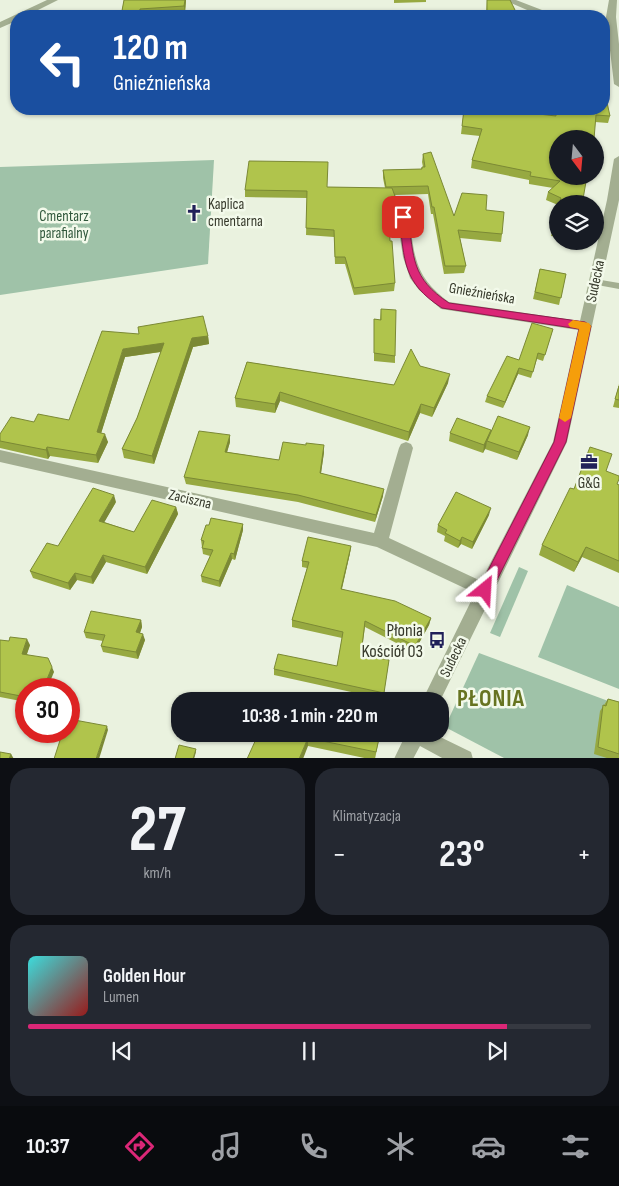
<!DOCTYPE html>
<html lang="pl">
<meta charset="utf-8">
<style>
:root{--surface:#171b24;--page:#242831;--text:#f1f3f6;--muted:#9ea1a6;--line:#363941;--accent:#db2777}
body{margin:0;font-family:"Sofia Sans Condensed",sans-serif;background:var(--page);color:var(--text);height:100vh;display:flex;flex-direction:column;font-size:19px;white-space:nowrap}
*{box-sizing:border-box;margin:0}
p{font-size:16px;color:var(--muted)}
.icon{flex:none;width:28px;height:28px;fill:none;stroke:currentColor;stroke-width:2;stroke-linecap:round;stroke-linejoin:round}
.map{position:relative;height:758px;overflow:hidden}
.side{display:flex;flex-direction:column;gap:10px;padding:10px;background:#0d0f14;flex:1}
.side>*{flex:none}
.top-card{position:absolute;left:10px;top:10px;width:600px;height:105px;border-radius:20px;box-shadow:0 1px 4px #0004;background:#1a4fa0;color:#fff;overflow:hidden}
.needle{width:32px;rotate:164deg}
.fabs{position:absolute;left:549px;top:130px;display:grid;gap:10px}
.fabs a{display:grid;place-items:center;width:55px;height:55px;border-radius:50%;background:var(--surface);box-shadow:0 1px 4px #0004;font-size:25px}
.speed{position:absolute;left:15px;top:678px;display:flex;gap:10px;font-size:25px;font-weight:700;text-align:center}
.speed>*{display:grid;place-content:center;width:65px;height:65px;border-radius:50%;background:var(--surface);box-shadow:0 1px 4px #0004;line-height:1}
.speed .limit{border:8px solid #d22;background:#fff;color:#111}
.pin{position:absolute;display:grid;place-items:center;width:42px;height:42px;color:#fff;margin:-21px;border-radius:10px;box-shadow:0 2px 8px #0006}
.me{position:absolute;width:55px;margin:-28px;rotate:27deg;stroke-linejoin:round;filter:drop-shadow(0 0 4px #0008)}
.turn{display:flex;align-items:center;gap:18px;height:105px;padding:0 20px;font-size:22px}
.turn .icon{width:65px;height:65px;stroke-width:2.5}
.turn b{display:block;font-size:35px;line-height:42px}
.big{font-size:38px;font-weight:700;line-height:1.1}
.side .tile{flex:1;display:flex;flex-direction:column;justify-content:center;gap:8px;min-width:0;padding:0 18px;border-radius:20px;background:var(--page)}
.side .dial{align-items:center;gap:0}
.dial b{font-size:65px;line-height:1}
.song{display:flex;align-items:center;gap:15px}
.cover{width:60px;height:60px;border-radius:8px;background:linear-gradient(135deg,hsl(180 70% 55%),hsl(0 70% 35%))}
.played{height:5px;border-radius:2px;background:linear-gradient(90deg,var(--accent) 85%,var(--line) 85%)}
.keys{display:flex;justify-content:space-around;direction:ltr}
.heat{display:flex;justify-content:space-between;align-items:center;font-size:28px;direction:ltr}
.side .tiles{flex:1;display:grid;gap:10px;grid-template-columns:1fr 1fr}
.tile:last-child{grid-column:span 2}
.trip{position:absolute;left:171px;top:692px;width:278px;height:50px;border-radius:20px;background:var(--surface);box-shadow:0 1px 4px #0004;font-weight:700;line-height:50px;text-align:center}
.menu{display:flex;height:80px;justify-content:space-around;align-items:center;background:#090b0e;color:var(--muted)}
.menu .icon{width:35px;height:35px}
.menu .current{color:var(--accent)}
.menu b{font-size:22px;color:var(--text)}
.map>svg:first-child{display:block}
</style>
<div class="map">
<svg width="619" height="759" viewBox="0 0 619 759">
<rect width="100%" height="100%" fill="#eaf2df"/>
<!-- green -->
<g fill="#9fc2a8">
<polygon points="214,160 208,264 0,295 0,167"/>
<polygon points="519,567 528,571 500,637 490,633"/>
<polygon points="567,585 619,607 619,689 538,657"/>
<polygon points="479,653 619,705 619,758 504,758 445,727"/>
</g>
<g fill="none" stroke-linecap="round" stroke-linejoin="round">
<!-- service -->
<polygon fill="#a3ae91" fill-rule="evenodd" points="595,279 619,283 619,289 592,284 591,282"/>
<!-- minor -->
<g fill="#a3ae91" fill-rule="evenodd">
<polygon points="47,0 58,0 26,16 16,16 16,21 0,28 0,22"/>
<polygon points="504,0 516,0 542,10 588,13 593,16 541,16"/>
<polygon points="609,0 617,0 616,17 619,44 619,87 614,84 606,17"/>
<path d="M619,156V200L567,442L440,701H422L475,593L377,547L0,462V450L374,533L399,448L401,444L406,442L411,444L413,448L389,538L481,581L553,442L578,330L441,309L419,290L410,278L403,257L397,217L403,213L409,217C415,258 414,276 449,302L580,321L607,200L614,159Z"/>
<polygon points="406,734 434,734 471,752 473,759 444,759 420,746 413,759 394,759"/>
</g>
</g>
<!-- wall -->
<g fill="#97a941">
<polygon points="124,0 186,0 185,12 141,16 121,16"/>
<polygon points="394,0 426,0 426,2 394,3"/>
<polygon points="487,0 516,12 515,16 486,16"/>
<polygon points="464,109 554,115 554,109 604,109 610,116 608,123 595,122 558,139 583,199 582,204 558,204 558,205 546,200 548,192 553,188 529,184 529,180 471,168 472,160 480,136 461,134"/>
<polygon points="423,154 454,216 486,210 502,234 501,242 460,238 466,266 464,273 444,274 433,214 431,214 428,194 395,195 399,207 399,214 389,215 390,241 395,283 394,291 354,295 345,264 335,264 334,237 306,235 307,198 245,197 245,190 327,187 385,188 383,178 383,170 421,169 422,167 423,167 422,162"/>
<polygon points="558,211 558,237 551,236"/>
<polygon points="540,269 566,274 559,305 533,299"/>
<polygon points="381,309 395,356 395,363 374,361 374,319 380,320"/>
<polygon points="553,329 543,361 537,359 531,378 518,374 503,408 485,402 487,396 519,360"/>
<polygon points="139,334 208,336 209,344 193,347 154,464 124,458 122,449 137,418 161,352 125,357 101,433 108,442 98,463 50,456 48,459 0,448 0,434 34,422 69,420"/>
<polygon points="247,362 394,385 420,366 448,383 432,417 420,413 408,441 280,401 275,413 236,407 235,398"/>
<polygon points="619,384 619,408 613,407"/>
<polygon points="491,430 528,435 517,460 485,449 486,447 483,453 449,441 450,433"/>
<polygon points="230,435 230,442 227,452 279,460 324,452 321,473 383,496 375,522 298,502 186,484 184,477"/>
<polygon points="606,471 617,484 619,485 619,573 582,557 574,572 539,555 542,545 574,489"/>
<polygon points="116,502 104,522 134,532 176,507 178,514 147,574 106,562 93,584 77,580 70,590 33,578 30,571 58,546"/>
<polygon points="489,515 472,549 461,544 458,548 444,541 445,536 437,532 438,525"/>
<polygon points="243,524 243,530 235,560 232,559 220,587 202,582 201,576 210,556 203,554 201,540 209,525"/>
<polygon points="351,546 350,553 342,589 431,618 429,625 414,652 365,627 361,655 389,660 383,699 274,675 274,669 337,666 342,638 292,627 292,620 307,568 302,567 302,561"/>
<polygon points="141,620 142,627 140,633 145,640 138,659 103,652 101,646 103,641 86,638 84,632"/>
<polygon points="0,640 30,645 27,654 54,672 26,689 26,702 0,697"/>
<polygon points="608,699 619,702 619,759 610,759 594,754 600,711"/>
<polygon points="281,734 380,734 375,759 369,759 308,746 280,741"/>
</g>
<!-- shaded-wall -->
<g fill="#7b8935">
<polygon points="185,0 186,0 185,12 184,6"/>
<polygon points="583,199 582,204 577,204"/>
<polygon points="399,207 399,214 389,215 389,208"/>
<polygon points="208,336 209,344 193,347 154,464 152,456 192,338"/>
<polygon points="164,343 166,351 125,357 99,440 97,432 123,349"/>
<polygon points="519,368 518,374 503,408 505,402"/>
<polygon points="450,374 448,383 432,417 434,408"/>
<polygon points="280,392 280,401 275,413 275,404"/>
<polygon points="421,404 420,413 408,441 409,432"/>
<polygon points="530,427 528,435 517,460 519,452"/>
<polygon points="491,430 487,441 486,447 483,453 484,445"/>
<polygon points="105,434 108,442 98,463 96,455"/>
<polygon points="230,435 230,442 225,459 225,452"/>
<polygon points="324,445 324,452 320,480 320,473"/>
<polygon points="47,447 50,456 48,459 46,450"/>
<polygon points="384,489 383,496 375,522 376,515"/>
<polygon points="114,495 116,502 101,528 99,521"/>
<polygon points="176,507 178,514 147,574 145,567"/>
<polygon points="491,508 489,515 472,549 473,542"/>
<polygon points="243,524 243,530 235,560 234,554"/>
<polygon points="462,537 461,544 458,548 460,541"/>
<polygon points="351,546 350,553 340,596 341,589"/>
<polygon points="586,547 582,557 574,572 578,562"/>
<polygon points="231,553 232,559 220,587 219,581"/>
<polygon points="103,555 106,562 93,584 91,577"/>
<polygon points="75,573 77,580 70,590 68,583"/>
<polygon points="431,618 429,625 414,652 415,646"/>
<polygon points="141,620 142,627 138,638 136,632"/>
<polygon points="143,634 145,640 138,659 136,652"/>
<polygon points="27,639 30,645 25,659 22,654"/>
<polygon points="52,667 54,672 47,689 43,689"/>
<polygon points="107,726 108,730 99,759 96,759"/>
<polygon points="308,738 308,746 303,759 299,759"/>
<polygon points="196,749 196,752 194,759 193,759"/>
<polygon points="11,754 14,759 9,759"/>
</g>
<!-- building -->
<g fill="#b0c44c" stroke="#7b8935">
<polygon points="124,0 185,0 184,6 140,9 139,16 121,16"/>
<polygon points="487,0 510,0 516,12 487,14"/>
<polygon points="604,89 610,116 596,115 594,139 558,139 558,176 587,176 583,199 577,204 559,204 561,198 548,192 560,181 530,176 531,172 472,160 482,129 462,126 464,109 495,109 556,116 556,109 604,109"/>
<polygon points="431,152 454,216 462,193 487,195 486,210 504,212 502,234 458,230 466,266 445,266 434,207 432,207 428,186 386,187 383,170 422,169 422,167 425,167 423,154"/>
<polygon points="249,161 328,162 327,187 392,188 399,207 389,208 390,241 392,241 395,283 354,288 345,257 335,257 334,230 306,228 307,191 245,190"/>
<polygon points="558,211 558,229 553,228"/>
<polygon points="540,269 566,274 561,298 535,292"/>
<polygon points="381,309 396,310 395,356 374,353 374,319 381,320"/>
<polygon points="203,316 208,336 192,338 152,456 122,449 137,418 164,343 123,349 97,432 105,434 96,455 47,447 46,450 0,441 0,434 11,417 34,422 38,414 69,420 102,331 139,334 138,327"/>
<polygon points="532,323 553,329 545,355 538,353 533,372 519,368 505,402 487,396 507,356 519,360"/>
<polygon points="411,349 420,366 450,374 434,408 421,404 409,432 280,392 275,404 235,398 247,362 394,385"/>
<polygon points="619,386 619,400 615,399"/>
<polygon points="498,416 530,427 519,452 487,441"/>
<polygon points="457,418 491,430 484,445 450,433"/>
<polygon points="199,431 230,435 225,452 279,460 283,442 306,445 306,443 324,445 320,473 384,489 376,515 298,495 184,477"/>
<polygon points="590,447 612,454 606,471 619,476 619,479 617,484 619,485 619,561 586,547 578,562 542,545 570,488 574,489"/>
<polygon points="93,488 114,495 99,521 134,532 152,500 176,507 145,567 103,555 91,577 75,573 68,583 30,571 47,543 58,546"/>
<polygon points="456,492 491,508 473,542 462,537 460,541 445,533 447,530 438,525"/>
<polygon points="211,518 243,524 234,554 231,553 219,581 201,576 213,550 202,548 204,541 201,540 206,525 209,525"/>
<polygon points="308,537 351,546 341,589 395,601 431,618 415,646 365,621 361,655 389,660 384,693 274,669 278,654 337,666 343,632 292,620 309,562 302,561"/>
<polygon points="91,611 141,620 136,632 143,634 136,652 101,646 105,635 84,632"/>
<polygon points="10,637 27,639 22,654 48,658 52,667 43,689 26,689 26,697 0,692 0,640 9,641"/>
<polygon points="608,699 619,702 619,754 598,747 603,705 606,706"/>
<polygon points="69,719 107,726 96,759 54,759 63,731 69,731"/>
<polygon points="281,734 380,734 376,752 308,738 299,759 247,759 257,737 280,741"/>
<polygon points="179,745 196,749 193,759 175,759"/>
<polygon points="0,752 11,754 9,759 0,759"/>
</g>
<!-- route -->
<path fill="#db2777" stroke="#8e194d" d="M403,214L408,217C414,258 411,278 449,303L585,322L591,326L566,442L490,594L485,596L480,594L478,590L554,442L579,329L442,308C402,282 405,261 399,217Z"/>
<!-- slow -->
<polygon fill="#f59e0b" points="573,320 589,323 591,326 571,418 565,422 559,418 579,329 570,327 568,324"/>
<!-- icons -->
<defs>
<g id="church-bare" transform="scale(1.35)"><path d="M-1.2-6h2.4v3.5h3.3v2.4h-3.3V6h-2.4V-.1h-3.3v-2.4h3.3Z" fill="#202059" stroke="#f3faeb" stroke-width="2.5" paint-order="stroke"/></g>
<g id="office-bare" transform="scale(1.35)"><path d="M-6-3h4V-5.5h4V-3h4V5H-6ZM-1-4.5V-3h2v-1.5ZM-6 0V1H6V0Z" fill="#202059" stroke="#f3faeb" stroke-width="2.5" paint-order="stroke"/></g>
<g id="bus-bare" transform="scale(1.35)"><path d="M-5-6H5V4H4V6H2V4H-2V6H-4V4H-5ZM-3.5-4V0h7V-4ZM-3.5 1.2v1.5H-2V1.2ZM2 1.2v1.5H3.5V1.2Z" fill="#202059" stroke="#f3faeb" stroke-width="2.5" paint-order="stroke"/></g>
</defs>
<g fill-rule="evenodd">
<use href="#church-bare" x="194" y="213"/>
<use href="#office-bare" x="589" y="462"/>
<use href="#bus-bare" x="437" y="640"/>
</g>
<g text-anchor="middle" stroke-width="5" stroke-linejoin="round" paint-order="stroke">
<!-- poi labels -->
<g font-size="15" fill="#35382a" stroke="#f3faeb" text-anchor="start">
<text x="208" y="209">Kaplica<tspan x="208" dy="17">cmentarna</tspan></text>
<text x="589" y="488" text-anchor="middle">G&amp;G</text>
</g>
<!-- park labels -->
<g font-size="15" fill="#2e563a" stroke="#f3faeb">
<text x="64" y="221">Cmentarz<tspan x="64" dy="17">parafialny</tspan></text>
</g>
<!-- street labels -->
<g font-size="15" fill="#35382a" stroke="#f3faeb">
<text transform="translate(595 281) rotate(-78)" y="5">Sudecka</text>
<text transform="translate(482 293) rotate(10)" y="5">Gnieźnieńska</text>
<text transform="translate(190 499) rotate(13)" y="5">Zaciszna</text>
<text transform="translate(453 657) rotate(-64)" y="5">Sudecka</text>
</g>
<!-- near-poi labels -->
<g font-size="18" fill="#35382a" stroke="#f3faeb" text-anchor="end">
<text x="423" y="636">Płonia<tspan x="423" dy="21">Kościół 03</tspan></text>
</g>
<!-- near-district labels -->
<g font-size="24" font-weight="bold" letter-spacing="1" fill="#677421" stroke="#f3faeb">
<text x="491" y="706">PŁONIA</text>
</g>
</g>
</svg>
<div class="fabs">
<a><svg class="needle" viewBox="-14 -14 28 28"><path d="M0-13l5 13h-10z" fill="#e53935"/><path d="M0 13l5-13h-10z" fill="#9ea1a6"/></svg></a>
<a><svg class="icon" aria-label="layers" viewBox="0 0 24 24"><path d="M12 4l9 5-9 5-9-5zM3 14l9 5 9-5"/></svg></a>
</div>
<div class="speed"><div class="limit">30</div></div>
<div class="pin" style="left:403px;top:217px;background:#d93025"><svg class="icon" aria-label="arrive" viewBox="0 0 24 24"><path d="M6 21V4h12l-3 4 3 4H6"/></svg></div>
<svg class="me" style="left:485px;top:590px" viewBox="-20 -20 40 40"><path d="M0-17L14 15 0 8-14 15z" fill="#db2777" stroke="#fff" stroke-width="4"/></svg>
<div class="trip">10:38 · 1 min · 220 m</div>
<div class="top-card">
<div class="turn"><svg class="icon" aria-label="left" viewBox="0 0 24 24"><path d="M17 20v-9H6M10 6l-5 5 5 5"/></svg><div><b>120 m</b>Gnieźnieńska</div></div>
</div>
</div>
<section class="side">
<div class="tiles">
<div class="tile dial"><b>27</b><p>km/h</p></div>
<div class="tile"><p>Klimatyzacja</p>
<div class="heat"><a>−</a><b class="big">23°</b><a>+</a></div>
</div>
<div class="tile">
<div class="song"><i class="cover"></i><div><b>Golden Hour</b><p>Lumen</p></div></div>
<div class="played"></div>
<div class="keys"><svg class="icon" aria-label="previous" viewBox="0 0 24 24"><path d="M18 5L8 12l10 7zM5 5v14"/></svg><svg class="icon" aria-label="pause" viewBox="0 0 24 24"><path d="M8 5v14M16 5v14"/></svg><svg class="icon" aria-label="next" viewBox="0 0 24 24"><path d="M6 5l10 7-10 7zM19 5v14"/></svg></div>
</div>
</div>
</section>
<nav class="menu">
<b>10:37</b>
<svg class="icon current" aria-label="directions" viewBox="0 0 24 24"><path d="M12 3l9 9-9 9-9-9zM9 14v-3h6M13 9l2 2-2 2"/></svg>
<svg class="icon" aria-label="music" viewBox="0 0 24 24"><path d="M9 18V5l10-2v13"/><circle cx="6" cy="18" r="3"/><circle cx="16" cy="16" r="3"/></svg>
<svg class="icon" aria-label="phone" viewBox="0 0 24 24"><path d="M5 4h4l2 5-3 2q2 4 5 5l2-3 5 2v4C11 20 4 13 5 4z"/></svg>
<svg class="icon" aria-label="climate" viewBox="0 0 24 24"><path d="M12 3v18M4 7l16 10M4 17L20 7"/></svg>
<svg class="icon" aria-label="car" viewBox="0 0 24 24"><path d="M5 17H2v-5l4-1 3-4h7l3 4 3 1v5h-3M9 17h6M6 11h13"/><circle cx="7" cy="17" r="2"/><circle cx="17" cy="17" r="2"/></svg>
<svg class="icon" aria-label="filters" viewBox="0 0 24 24"><path d="M4 7h16M4 17h16"/><circle cx="9" cy="7" r="2"/><circle cx="15" cy="17" r="2"/></svg>
</nav>
